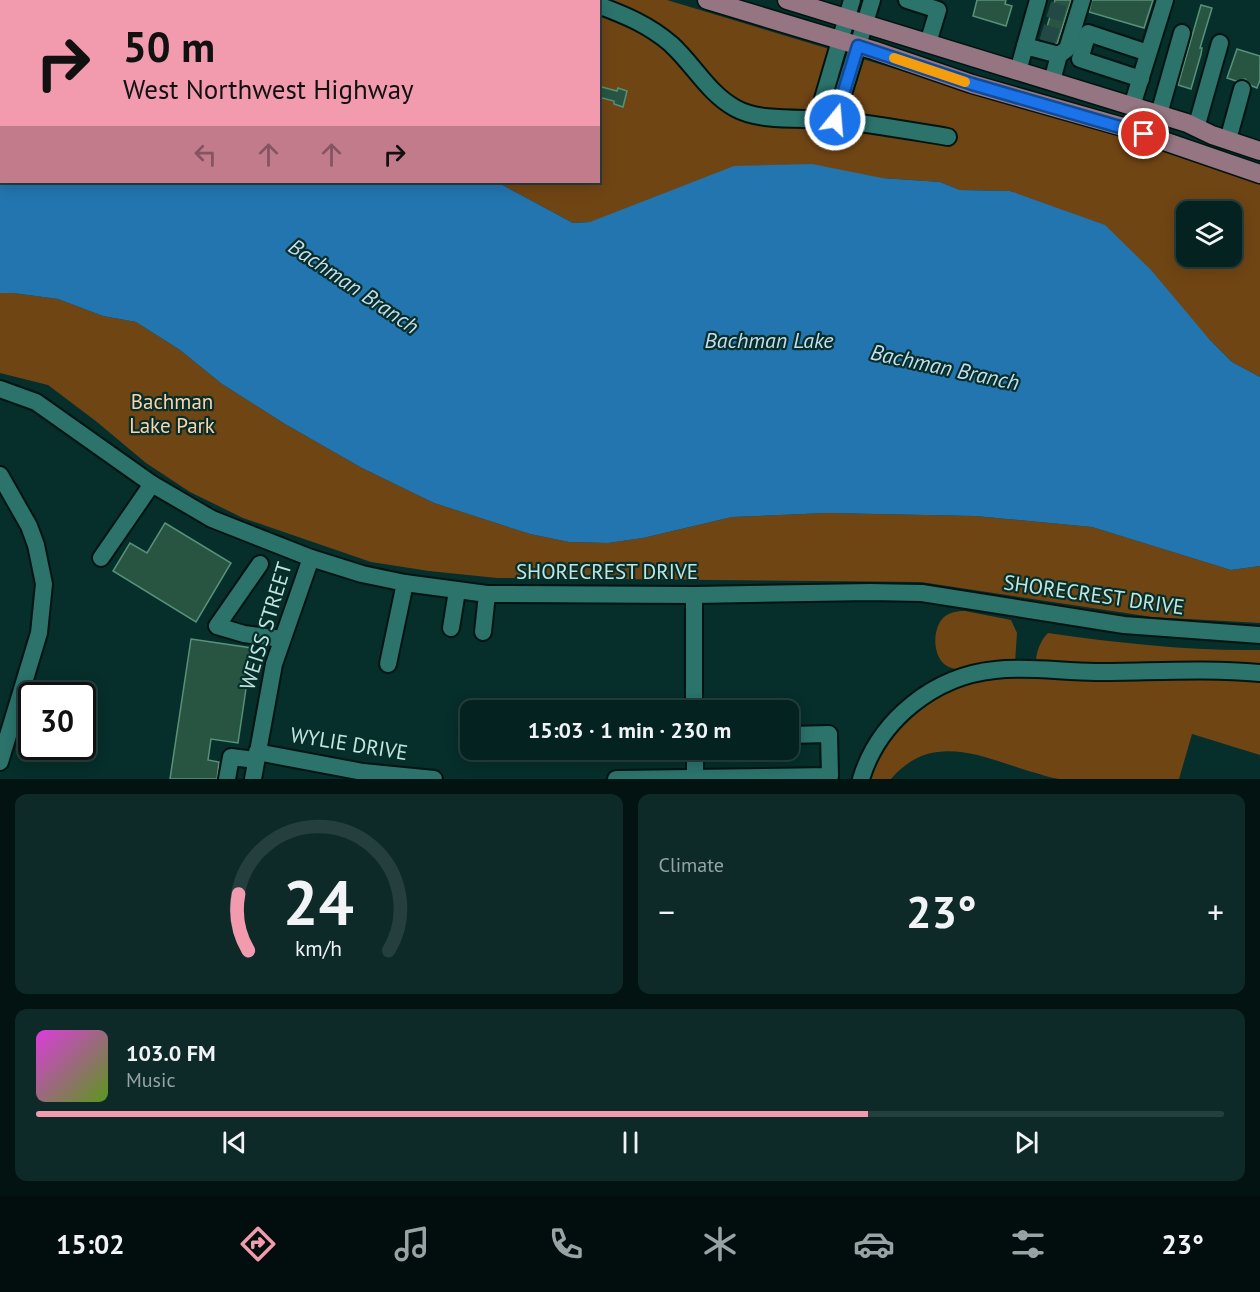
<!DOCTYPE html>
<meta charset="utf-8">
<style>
:root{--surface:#042220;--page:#0d2a29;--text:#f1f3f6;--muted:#97a4a5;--line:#253f3e;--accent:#f29aae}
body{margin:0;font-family:"PT Sans",sans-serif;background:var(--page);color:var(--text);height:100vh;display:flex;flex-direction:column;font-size:22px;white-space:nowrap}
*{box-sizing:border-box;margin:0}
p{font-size:20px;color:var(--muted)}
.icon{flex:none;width:33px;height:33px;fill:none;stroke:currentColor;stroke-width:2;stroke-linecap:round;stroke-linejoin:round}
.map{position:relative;height:779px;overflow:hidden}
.side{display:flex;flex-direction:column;gap:15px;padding:15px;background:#021312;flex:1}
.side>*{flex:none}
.hud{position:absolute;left:0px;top:0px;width:600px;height:183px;box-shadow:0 3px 15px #0003,0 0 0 2px var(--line);background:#f29aae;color:#111;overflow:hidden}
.fabs{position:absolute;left:1176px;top:201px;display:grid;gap:12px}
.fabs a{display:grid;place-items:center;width:66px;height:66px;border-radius:12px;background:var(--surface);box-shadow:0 3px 15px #0003,0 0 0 2px var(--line);font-size:30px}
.speed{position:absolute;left:18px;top:682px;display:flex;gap:12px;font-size:30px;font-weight:700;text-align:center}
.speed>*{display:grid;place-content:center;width:78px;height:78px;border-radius:50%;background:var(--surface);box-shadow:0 3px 15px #0003,0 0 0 2px var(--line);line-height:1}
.speed .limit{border:3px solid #111;border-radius:9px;background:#fff;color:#111}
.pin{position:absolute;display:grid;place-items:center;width:51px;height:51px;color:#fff;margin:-26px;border:3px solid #fff;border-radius:50%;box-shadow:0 2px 6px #0007}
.me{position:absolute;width:66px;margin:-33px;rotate:17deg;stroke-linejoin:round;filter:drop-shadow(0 0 4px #0008)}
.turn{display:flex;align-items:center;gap:21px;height:126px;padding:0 24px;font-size:27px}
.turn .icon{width:78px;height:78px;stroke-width:2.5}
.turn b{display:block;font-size:42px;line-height:51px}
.lanes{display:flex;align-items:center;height:57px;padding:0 24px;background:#0003;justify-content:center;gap:30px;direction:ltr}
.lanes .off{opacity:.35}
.big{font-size:45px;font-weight:800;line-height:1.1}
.side .tile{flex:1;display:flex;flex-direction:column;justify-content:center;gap:9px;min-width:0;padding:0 21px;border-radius:12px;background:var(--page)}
.side .dial{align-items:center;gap:0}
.dial svg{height:156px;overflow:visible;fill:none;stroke:var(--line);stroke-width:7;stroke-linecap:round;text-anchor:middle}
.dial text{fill:var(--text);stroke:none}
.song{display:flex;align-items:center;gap:18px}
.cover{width:72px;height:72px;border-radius:9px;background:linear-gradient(135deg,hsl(300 70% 55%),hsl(90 70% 35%))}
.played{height:6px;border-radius:3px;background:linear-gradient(90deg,var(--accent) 70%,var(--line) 70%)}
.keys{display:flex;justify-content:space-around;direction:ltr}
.heat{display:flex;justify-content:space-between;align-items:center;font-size:33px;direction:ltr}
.side .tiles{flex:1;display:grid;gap:15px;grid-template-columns:1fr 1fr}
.tile:last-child{grid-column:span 2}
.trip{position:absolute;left:460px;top:700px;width:339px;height:60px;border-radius:12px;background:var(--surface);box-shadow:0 3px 15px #0003,0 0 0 2px var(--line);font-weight:800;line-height:60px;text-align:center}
.dock{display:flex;height:96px;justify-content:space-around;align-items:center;background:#020e0d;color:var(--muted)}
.dock .icon{width:42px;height:42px}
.dock .selected{color:var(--accent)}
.dock b{font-size:27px;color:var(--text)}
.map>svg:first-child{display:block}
</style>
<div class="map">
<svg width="1260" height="779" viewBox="0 0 1260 779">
<rect width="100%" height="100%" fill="#062e2a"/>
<!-- green -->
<g fill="#704514" fill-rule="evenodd">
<path d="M198,0H667L1198,160L1260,184V377L1232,362L1209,339L1011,191L960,190L940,182L882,178L590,222L573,223L497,182H598V2ZM1186,212H1232V256H1186Z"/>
<polygon points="0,293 13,293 58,299 103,316 136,322 180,350 222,384 285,424 362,468 434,503 530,534 569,542 608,543 643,538 732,517 827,513 975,516 1092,527 1231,570 1260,566 1260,623 1152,617 921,582 497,578 429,571 371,562 243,518 190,492 146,463 97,422 48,385 0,373"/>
<path d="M965,611L1011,620L1017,633L1015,663C998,665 964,674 949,667C933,660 931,631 943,618C949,612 957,611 965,611Z"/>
<path d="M1048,633C1118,643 1189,651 1260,650V667C1187,657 1113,667 1039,663L1036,658C1038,648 1041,640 1048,633Z"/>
<path d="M1002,675H1184L1260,680V755L1192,734L1179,779C1139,779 1098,779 1059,779C1050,778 1041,774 1032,772C982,757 932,731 891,779H868C884,738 914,704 956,686C970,681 987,679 1002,675Z"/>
</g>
<!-- water -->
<polygon fill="#2375af" points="0,0 201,1 2,2 2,182 497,182 573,223 590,222 734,166 812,164 882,178 940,182 960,190 1010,191 1105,225 1151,270 1209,339 1232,362 1260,377 1260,566 1231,570 1092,527 975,516 827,513 732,517 643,538 608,543 569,542 530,534 434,503 362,468 285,424 222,384 180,350 136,322 103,316 58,299 13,293 0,293"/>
<!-- building -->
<g fill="#285542" stroke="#579178" stroke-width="1.5">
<polygon points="977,0 1006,0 1005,4 1012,6 1006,26 973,16"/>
<polygon points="1055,0 1071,0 1057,44 1043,40"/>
<polygon points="1092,0 1153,0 1144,28 1089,12"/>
<polygon points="1201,5 1212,8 1200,48 1202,48 1201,54 1191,89 1178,85"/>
<polygon points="1237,49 1260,56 1260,80 1257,88 1252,86 1245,79 1236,81 1227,78"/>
<polygon points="598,86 617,91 618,88 627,91 623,107 614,104 614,101 598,97"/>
<polygon points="165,523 231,563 196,622 113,571 130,543 147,553"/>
<polygon points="191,639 252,648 238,743 211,739 208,760 219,762 217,779 170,779"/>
</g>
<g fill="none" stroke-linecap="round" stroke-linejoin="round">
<!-- minor-tunnel -->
<polyline stroke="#224945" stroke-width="16" stroke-dasharray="16 8" stroke-linecap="butt" points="1047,42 1060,0"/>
<!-- minor casing -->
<g stroke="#011412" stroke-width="20">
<g id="minor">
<polyline points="305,0 306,2"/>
<polyline points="354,0 356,2"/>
<polyline points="408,0 419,2"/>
<polyline points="907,0 938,10 928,43"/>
<polyline points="577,2 580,2"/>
<path d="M598,5C625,15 649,25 671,44C694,65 708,93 735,108C761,123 806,117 835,120C873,124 911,131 948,137"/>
<polyline points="1025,46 1038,0"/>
<polyline points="1059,55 1067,49 1082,0"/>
<polyline points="1018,71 1025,46 1059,55 1052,81"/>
<polyline points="1141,79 1080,59 1088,33 1148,53"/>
<polyline points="1132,106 1165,0"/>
<polyline points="1159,114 1182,33"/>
<polyline points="817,119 852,0"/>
<polyline points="835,120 872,0"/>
<polyline points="1196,128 1220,43"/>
<polyline points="1228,140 1242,89"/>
<polyline points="0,389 36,402 152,484 212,519 311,558 362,574 405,583 487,594 694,595 870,592 922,593 1124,625 1260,635"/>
<polyline points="0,475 29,526 36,545 44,584 39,633 0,762"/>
<polyline points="101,558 152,484"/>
<polyline points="260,564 217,626 244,634 282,639"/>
<polyline points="694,595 694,711"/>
<polyline points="451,628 457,591"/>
<polyline points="483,632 487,594"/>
<polyline points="388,664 405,583"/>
<polyline points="695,750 695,779"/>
<polyline points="257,752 363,772 434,779"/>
<polyline points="227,779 231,757 256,760"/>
<polyline points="253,779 274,664 311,558"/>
<polyline points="616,779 830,776 829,734 789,735"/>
<path d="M861,779C879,720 934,676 995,670C1028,666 1063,672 1096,672C1150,672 1205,668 1260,673"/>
</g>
</g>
<!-- major casing -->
<g stroke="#011412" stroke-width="21">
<g id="major">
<polyline points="707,0 873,50 972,84 1123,127 1260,174"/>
<polyline points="787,0 1187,123 1212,135 1260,151"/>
</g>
</g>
<!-- minor -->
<use href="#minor" stroke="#2b736b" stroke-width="16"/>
<!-- major -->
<use href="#major" stroke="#947581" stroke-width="18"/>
</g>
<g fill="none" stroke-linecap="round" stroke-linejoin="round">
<!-- route casing -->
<g stroke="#114b97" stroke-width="15">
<polyline id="route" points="835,120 858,46 972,84 1144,134"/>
</g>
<!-- route -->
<use href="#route" stroke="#1a73e8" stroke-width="10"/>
<!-- slow -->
<polyline stroke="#f59e0b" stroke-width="10" points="894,58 965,82"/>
</g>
<g text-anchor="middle" stroke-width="4.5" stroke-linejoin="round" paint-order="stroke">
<!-- park labels -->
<g font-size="21" fill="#fdd2aa" stroke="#062e2a">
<text x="172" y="409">Bachman<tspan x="172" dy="24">Lake Park</tspan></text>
</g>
<!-- street labels -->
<g font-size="21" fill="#c3e5df" stroke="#062e2a">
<text x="607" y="579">SHORECREST DRIVE</text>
<text transform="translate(1094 595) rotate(8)" y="7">SHORECREST DRIVE</text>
<text transform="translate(266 626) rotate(-73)" y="7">WEISS STREET</text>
<text transform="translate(349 744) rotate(9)" y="7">WYLIE DRIVE</text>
</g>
<!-- water labels -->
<g font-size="22" font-style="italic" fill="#c6dcef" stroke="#062e2a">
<text transform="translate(354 286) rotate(34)" y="8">Bachman Branch</text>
<text x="769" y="348">Bachman Lake</text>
<text transform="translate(945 367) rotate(12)" y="8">Bachman Branch</text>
</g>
</g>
</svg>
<div class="fabs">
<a><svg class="icon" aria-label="layers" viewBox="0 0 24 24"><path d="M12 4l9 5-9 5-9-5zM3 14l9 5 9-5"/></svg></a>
</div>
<div class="speed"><div class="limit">30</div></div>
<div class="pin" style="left:1144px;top:134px;background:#d93025"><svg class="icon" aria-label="arrive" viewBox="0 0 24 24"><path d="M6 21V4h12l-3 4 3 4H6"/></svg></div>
<svg class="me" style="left:835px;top:120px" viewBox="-20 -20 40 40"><circle r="17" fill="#1a73e8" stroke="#fff" stroke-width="3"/><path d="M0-11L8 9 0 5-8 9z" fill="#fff"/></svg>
<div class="trip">15:03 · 1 min · 230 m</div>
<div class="hud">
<div class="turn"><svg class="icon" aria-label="right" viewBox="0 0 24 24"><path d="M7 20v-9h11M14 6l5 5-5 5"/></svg><div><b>50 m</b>West Northwest Highway</div></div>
<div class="lanes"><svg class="icon off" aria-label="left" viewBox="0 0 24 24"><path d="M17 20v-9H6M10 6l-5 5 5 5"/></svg><svg class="icon off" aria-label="ahead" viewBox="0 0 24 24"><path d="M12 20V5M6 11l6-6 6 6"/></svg><svg class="icon off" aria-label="ahead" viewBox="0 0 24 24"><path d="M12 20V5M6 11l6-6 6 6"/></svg><svg class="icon" aria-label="right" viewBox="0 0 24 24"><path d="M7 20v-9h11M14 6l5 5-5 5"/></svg></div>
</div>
</div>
<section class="side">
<div class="tiles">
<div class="tile dial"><svg viewBox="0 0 100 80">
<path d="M14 69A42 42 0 1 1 86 69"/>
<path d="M14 69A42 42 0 0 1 9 40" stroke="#f29aae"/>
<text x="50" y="56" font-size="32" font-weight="700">24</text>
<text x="50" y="72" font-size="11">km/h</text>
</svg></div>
<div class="tile"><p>Climate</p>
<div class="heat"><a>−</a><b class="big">23°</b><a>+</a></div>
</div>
<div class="tile">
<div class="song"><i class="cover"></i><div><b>103.0 FM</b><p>Music</p></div></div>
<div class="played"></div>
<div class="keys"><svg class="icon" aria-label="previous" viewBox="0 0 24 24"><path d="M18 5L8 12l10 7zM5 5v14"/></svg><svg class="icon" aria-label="pause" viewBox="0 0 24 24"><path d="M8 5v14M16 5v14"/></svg><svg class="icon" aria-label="next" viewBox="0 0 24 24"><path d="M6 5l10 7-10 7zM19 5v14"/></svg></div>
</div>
</div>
</section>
<nav class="dock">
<b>15:02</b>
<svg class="icon selected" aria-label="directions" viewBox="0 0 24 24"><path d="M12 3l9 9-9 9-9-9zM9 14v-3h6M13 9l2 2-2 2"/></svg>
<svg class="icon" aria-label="music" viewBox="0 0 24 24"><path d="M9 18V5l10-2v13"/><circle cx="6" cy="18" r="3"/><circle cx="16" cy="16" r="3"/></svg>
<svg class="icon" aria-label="phone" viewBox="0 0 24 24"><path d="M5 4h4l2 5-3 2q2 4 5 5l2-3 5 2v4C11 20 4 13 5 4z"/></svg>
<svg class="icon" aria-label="climate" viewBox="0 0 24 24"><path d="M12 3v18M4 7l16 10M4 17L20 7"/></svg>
<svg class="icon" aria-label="car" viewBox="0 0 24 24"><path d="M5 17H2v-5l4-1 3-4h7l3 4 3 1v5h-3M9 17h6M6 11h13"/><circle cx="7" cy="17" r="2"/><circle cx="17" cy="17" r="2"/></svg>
<svg class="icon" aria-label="filters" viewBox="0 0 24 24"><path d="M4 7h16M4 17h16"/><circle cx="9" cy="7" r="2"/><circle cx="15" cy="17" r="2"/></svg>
<b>23°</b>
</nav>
